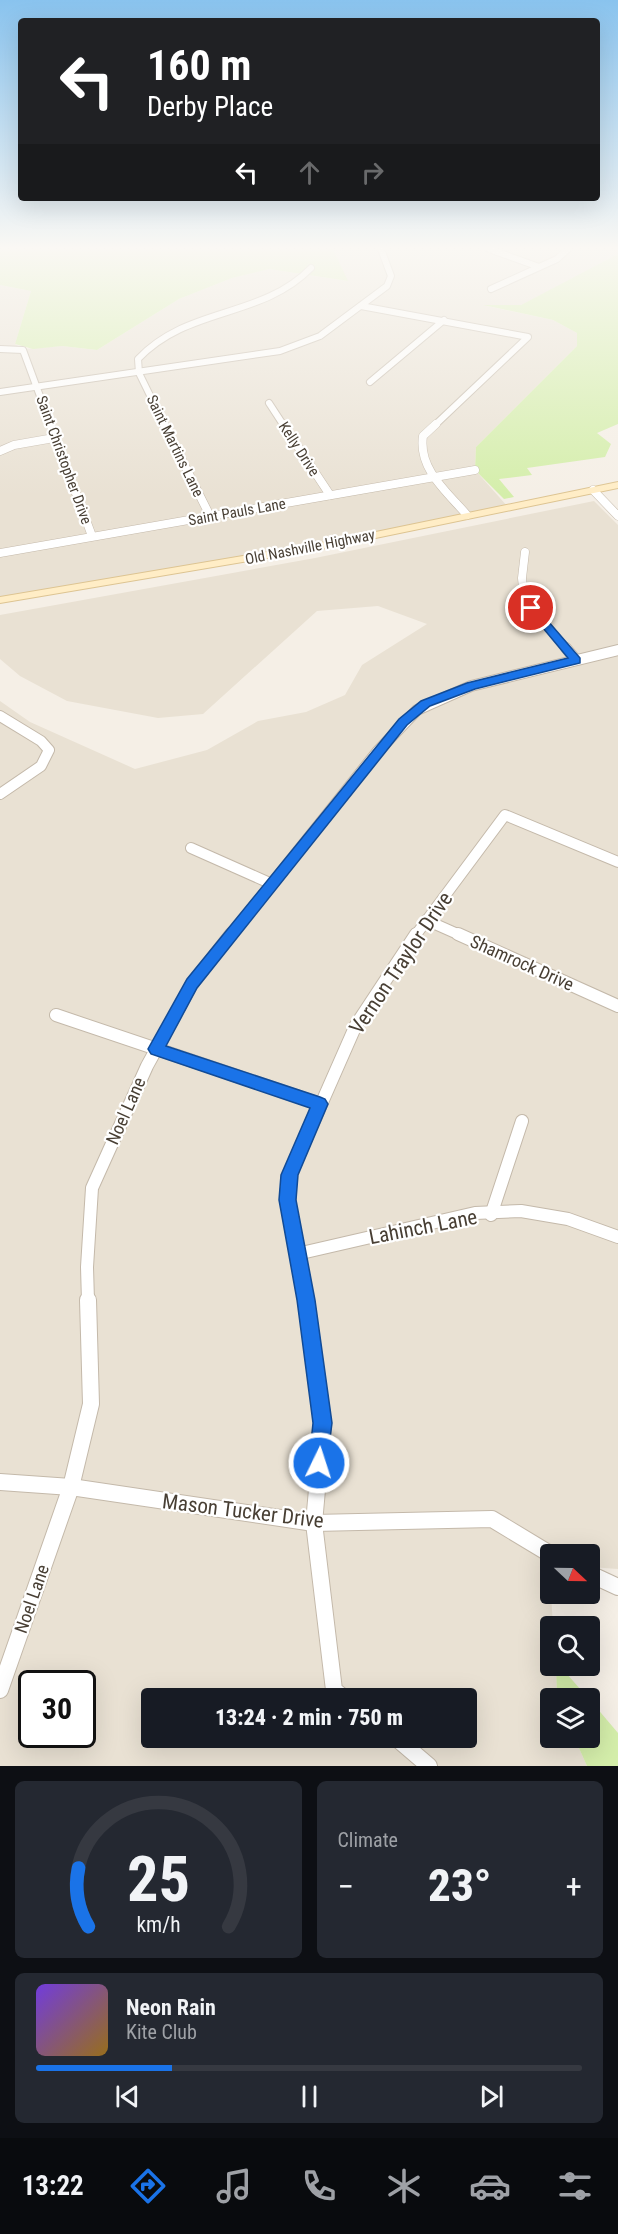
<!DOCTYPE html>
<meta charset="utf-8">
<style>
:root{--surface:#171b24;--page:#242831;--text:#f1f3f6;--muted:#9ea1a6;--line:#363941;--accent:#1a73e8}
body{margin:0;font-family:"Roboto Condensed",sans-serif;background:var(--page);color:var(--text);height:100vh;display:flex;flex-direction:column;font-size:22px;white-space:nowrap}
*{box-sizing:border-box;margin:0}
p{font-size:20px;color:var(--muted)}
.icon{flex:none;width:33px;height:33px;fill:none;stroke:currentColor;stroke-width:2;stroke-linecap:round;stroke-linejoin:round}
.map{position:relative;height:1766px;overflow:hidden}
.sheet{display:flex;flex-direction:column;gap:15px;padding:15px;background:#0d0f14;flex:1}
.sheet>*{flex:none}
.banner{position:absolute;left:18px;top:18px;width:582px;height:183px;border-radius:6px;box-shadow:0 6px 24px #0002;background:#202124;color:#fff;overflow:hidden}
.needle{width:39px;rotate:112deg}
.tools{position:absolute;left:540px;top:1544px;display:grid;gap:12px}
.tools a{display:grid;place-items:center;width:60px;height:60px;border-radius:6px;background:var(--surface);box-shadow:0 6px 24px #0002;font-size:30px}
.speed{position:absolute;left:18px;top:1670px;display:flex;gap:12px;font-size:30px;font-weight:700;text-align:center}
.speed>*{display:grid;place-content:center;width:78px;height:78px;border-radius:50%;background:var(--surface);box-shadow:0 6px 24px #0002;line-height:1}
.speed .limit{border:3px solid #111;border-radius:9px;background:#fff;color:#111}
.pin{position:absolute;display:grid;place-items:center;width:51px;height:51px;color:#fff;margin:-26px;border:3px solid #fff;border-radius:50%;box-shadow:0 2px 6px #0007}
.me{position:absolute;width:66px;margin:-33px;rotate:4deg;stroke-linejoin:round;filter:drop-shadow(0 0 4px #0008)}
.turn{display:flex;align-items:center;gap:21px;height:126px;padding:0 30px;font-size:27px}
.turn .icon{width:78px;height:78px;stroke-width:2.5}
.turn b{display:block;font-size:42px;line-height:51px}
.lanes{display:flex;align-items:center;height:57px;padding:0 30px;background:#0003;justify-content:center;gap:30px;direction:ltr}
.lanes .off{opacity:.35}
.big{font-size:45px;font-weight:800;line-height:1.1}
.sheet .tile{flex:1;display:flex;flex-direction:column;justify-content:center;gap:9px;min-width:0;padding:0 21px;border-radius:9px;background:var(--page)}
.sheet .dial{align-items:center;gap:0}
.dial svg{height:156px;overflow:visible;fill:none;stroke:var(--line);stroke-width:7;stroke-linecap:round;text-anchor:middle}
.dial text{fill:var(--text);stroke:none}
.song{display:flex;align-items:center;gap:18px}
.cover{width:72px;height:72px;border-radius:9px;background:linear-gradient(135deg,hsl(260 70% 55%),hsl(40 70% 35%))}
.played{height:6px;border-radius:3px;background:linear-gradient(90deg,var(--accent) 25%,var(--line) 25%)}
.keys{display:flex;justify-content:space-around;direction:ltr}
.heat{display:flex;justify-content:space-between;align-items:center;font-size:33px;direction:ltr}
.sheet .tiles{flex:1;display:grid;gap:15px;grid-template-columns:1fr 1fr}
.tile:last-child{grid-column:span 2}
.trip{position:absolute;left:141px;top:1688px;width:336px;height:60px;border-radius:6px;background:var(--surface);box-shadow:0 6px 24px #0002;font-weight:800;line-height:60px;text-align:center}
.menu{display:flex;height:96px;justify-content:space-around;align-items:center;background:#090b0e;color:var(--muted)}
.menu .icon{width:42px;height:42px}
.menu .current{color:var(--accent)}
.menu b{font-size:27px;color:var(--text)}
.map>svg:first-child{display:block}
</style>
<div class="map">
<svg width="618" height="1766" viewBox="0 0 618 1766">
<rect width="100%" height="100%" fill="#f5efe6"/>
<!-- residential -->
<g fill="#e9e1d3" fill-rule="evenodd">
<polygon points="333,249 618,249 618,254 603,264 521,305 487,306 553,320 577,333 577,346 476,447 475,470 508,507 332,544 0,600 0,285 31,291 15,344 23,349 62,346 97,350 179,299 232,278 269,269 347,281"/>
<path d="M594,501L618,525V1569L590,1567V1554H550L549,1563L553,1626H550V1665H556L557,1698H550V1737H574L587,1766H0V701L30,722L135,769L207,750L258,721L306,712L345,695L362,665L427,624L378,606L317,611L203,714L158,718L67,701L20,676L0,659V615L315,558ZM32,1683H82V1734H32ZM152,1698H466V1737H152Z"/>
</g>
<!-- green -->
<g fill="#d4eeaa">
<polygon points="0,249 333,249 348,281 269,269 232,278 179,299 97,350 62,346 33,349 15,344 31,291 0,285"/>
<polygon points="618,254 618,424 597,433 611,444 605,457 527,468 532,475 499,479 514,497 504,499 475,470 476,447 577,346 577,333 553,320 483,305 521,305"/>
<polygon points="556,1665 559,1665 588,1698 557,1698"/>
<polygon points="590,1700 618,1733 618,1766 587,1766 574,1737 590,1737"/>
</g>
<g fill="none" stroke-linecap="round" stroke-linejoin="round">
<!-- street-far4 casing -->
<g stroke="#c4b9aa" stroke-width="8">
<g id="street-far4">
<polyline points="489,249 539,267"/>
<polyline points="491,289 557,259 568,249"/>
<polyline points="361,306 528,337 434,426"/>
<polyline points="0,349 23,350 51,426"/>
<polyline points="370,382 444,320"/>
<polyline points="0,392 280,351 320,336 387,286 391,276 381,249"/>
<polyline points="269,403 284,426"/>
<path d="M165,426L139,373L138,359C188,306 261,319 311,268"/>
</g>
</g>
<!-- street-far3 casing -->
<g stroke="#c4b9aa" stroke-width="9">
<g id="street-far3">
<polyline points="50,424 92,536"/>
<polyline points="164,424 210,516"/>
<polyline points="283,424 330,495"/>
<path d="M436,424L423,436C418,469 447,492 467,515"/>
<polyline points="0,451 14,445 54,438"/>
<polyline points="593,490 618,516"/>
<polyline points="525,552 522,578 524,598 567,650"/>
<polyline points="0,553 475,470"/>
</g>
</g>
<!-- street-far2 casing -->
<g stroke="#c4b9aa" stroke-width="12">
<g id="street-far2">
<polyline points="566,648 576,660"/>
<polyline points="0,716 41,741 49,750 41,766 0,794"/>
<polyline points="191,848 272,884"/>
<polyline points="426,920 462,936"/>
<polyline points="230,936 377,752 417,710 471,686 618,650"/>
<polyline points="415,936 505,815 618,862"/>
</g>
</g>
<!-- street-far1 casing -->
<g stroke="#c4b9aa" stroke-width="14">
<g id="street-far1">
<polyline points="458,934 618,1006"/>
<polyline points="56,1015 320,1104"/>
<polyline points="491,1215 522,1121"/>
<polyline points="297,1254 475,1213 521,1211 568,1219 618,1237"/>
<polyline points="88,1301 87,1267 92,1188 147,1066 192,984 231,934"/>
<path d="M306,1301C298,1259 287,1218 290,1175L356,1025L416,934"/>
</g>
</g>
<!-- street casing -->
<g stroke="#c4b9aa" stroke-width="18">
<g id="street">
<polyline points="306,1300 323,1423 314,1523 334,1690 344,1698"/>
<polyline points="0,1482 71,1487 314,1523 492,1519 550,1554"/>
<polyline points="590,1574 618,1587"/>
<polyline points="0,1690 71,1487 91,1404 88,1300"/>
<polyline points="395,1737 429,1766"/>
</g>
</g>
<!-- secondary casing -->
<g stroke="#ddc492" stroke-width="2">
<polygon id="secondary" points="618,482 618,488 332,547 0,603 0,597 332,541"/>
</g>
<!-- street-far4 -->
<use href="#street-far4" stroke="#fff" stroke-width="6"/>
<!-- street-far3 -->
<use href="#street-far3" stroke="#fff" stroke-width="8"/>
<!-- street-far2 -->
<use href="#street-far2" stroke="#fff" stroke-width="10"/>
<!-- street-far1 -->
<use href="#street-far1" stroke="#fff" stroke-width="12"/>
<!-- street -->
<use href="#street" stroke="#fff" stroke-width="16"/>
<!-- secondary -->
<use href="#secondary" fill="#ffedc6" fill-rule="evenodd"/>
</g>
<!-- sky -->
<linearGradient id="sky" x2="0" y2="1"><stop stop-color="#89c3ee"/><stop offset="0.5" stop-color="#faf8f4"/><stop offset="1" stop-color="#faf8f4" stop-opacity="0"/></linearGradient>
<rect width="618" height="496" fill="url(#sky)"/>
<!-- route -->
<polygon fill="#1a73e8" stroke="#114b97" stroke-width="1.5" points="528,606 535,606 580,658 580,663 475,689 430,706 407,725 197,988 166,1046 320,1097 325,1099 328,1104 298,1175 296,1200 315,1300 332,1423 326,1470 319,1473 312,1470 309,1463 313,1423 297,1300 279,1200 281,1175 310,1108 151,1054 148,1049 187,979 399,719 421,701 467,683 568,658 528,610"/>
<g text-anchor="middle" stroke-width="4.5" stroke-linejoin="round" paint-order="stroke">
<!-- far-street labels -->
<g font-size="15" fill="#483f34" stroke="#fff">
<text transform="translate(175 446) rotate(64)" y="5">Saint Martins Lane</text>
<text transform="translate(299 449) rotate(57)" y="5">Kelly Drive</text>
<text transform="translate(64 460) rotate(70)" y="5">Saint Christopher Drive</text>
<text transform="translate(237 512) rotate(-10)" y="5">Saint Pauls Lane</text>
<text transform="translate(310 547) rotate(-11)" y="5">Old Nashville Highway</text>
</g>
<!-- street labels -->
<g font-size="18" fill="#483f34" stroke="#fff">
<text transform="translate(522 963) rotate(24)" y="6">Shamrock Drive</text>
<text transform="translate(126 1111) rotate(-66)" y="6">Noel Lane</text>
<text transform="translate(32 1599) rotate(-71)" y="6">Noel Lane</text>
</g>
<!-- near-street labels -->
<g font-size="21" fill="#483f34" stroke="#fff">
<text transform="translate(401 963) rotate(-56)" y="7">Vernon Traylor Drive</text>
<text transform="translate(423 1227) rotate(-11)" y="7">Lahinch Lane</text>
<text transform="translate(243 1511) rotate(7)" y="7">Mason Tucker Drive</text>
</g>
</g>
</svg>
<div class="tools">
<a><svg class="needle" viewBox="-14 -14 28 28"><path d="M0-13l5 13h-10z" fill="#e53935"/><path d="M0 13l5-13h-10z" fill="#9ea1a6"/></svg></a>
<a><svg class="icon" aria-label="search" viewBox="0 0 24 24"><circle cx="10" cy="10" r="6"/><path d="M15 15l6 6"/></svg></a>
<a><svg class="icon" aria-label="layers" viewBox="0 0 24 24"><path d="M12 4l9 5-9 5-9-5zM3 14l9 5 9-5"/></svg></a>
</div>
<div class="speed"><div class="limit">30</div></div>
<div class="pin" style="left:531px;top:608px;background:#d93025"><svg class="icon" aria-label="arrive" viewBox="0 0 24 24"><path d="M6 21V4h12l-3 4 3 4H6"/></svg></div>
<svg class="me" style="left:319px;top:1463px" viewBox="-20 -20 40 40"><circle r="17" fill="#1a73e8" stroke="#fff" stroke-width="3"/><path d="M0-11L8 9 0 5-8 9z" fill="#fff"/></svg>
<div class="trip">13:24 · 2 min · 750 m</div>
<div class="banner">
<div class="turn"><svg class="icon" aria-label="left" viewBox="0 0 24 24"><path d="M17 20v-9H6M10 6l-5 5 5 5"/></svg><div><b>160 m</b>Derby Place</div></div>
<div class="lanes"><svg class="icon" aria-label="left" viewBox="0 0 24 24"><path d="M17 20v-9H6M10 6l-5 5 5 5"/></svg><svg class="icon off" aria-label="ahead" viewBox="0 0 24 24"><path d="M12 20V5M6 11l6-6 6 6"/></svg><svg class="icon off" aria-label="right" viewBox="0 0 24 24"><path d="M7 20v-9h11M14 6l5 5-5 5"/></svg></div>
</div>
</div>
<section class="sheet">
<div class="tiles">
<div class="tile dial"><svg viewBox="0 0 100 80">
<path d="M14 69A42 42 0 1 1 86 69"/>
<path d="M14 69A42 42 0 0 1 9 39" stroke="#1a73e8"/>
<text x="50" y="56" font-size="32" font-weight="700">25</text>
<text x="50" y="72" font-size="11">km/h</text>
</svg></div>
<div class="tile"><p>Climate</p>
<div class="heat"><a>−</a><b class="big">23°</b><a>+</a></div>
</div>
<div class="tile">
<div class="song"><i class="cover"></i><div><b>Neon Rain</b><p>Kite Club</p></div></div>
<div class="played"></div>
<div class="keys"><svg class="icon" aria-label="previous" viewBox="0 0 24 24"><path d="M18 5L8 12l10 7zM5 5v14"/></svg><svg class="icon" aria-label="pause" viewBox="0 0 24 24"><path d="M8 5v14M16 5v14"/></svg><svg class="icon" aria-label="next" viewBox="0 0 24 24"><path d="M6 5l10 7-10 7zM19 5v14"/></svg></div>
</div>
</div>
</section>
<nav class="menu">
<b>13:22</b>
<svg class="icon current" aria-label="directions" viewBox="0 0 24 24"><path d="M12 3l9 9-9 9-9-9zM9 14v-3h6M13 9l2 2-2 2"/></svg>
<svg class="icon" aria-label="music" viewBox="0 0 24 24"><path d="M9 18V5l10-2v13"/><circle cx="6" cy="18" r="3"/><circle cx="16" cy="16" r="3"/></svg>
<svg class="icon" aria-label="phone" viewBox="0 0 24 24"><path d="M5 4h4l2 5-3 2q2 4 5 5l2-3 5 2v4C11 20 4 13 5 4z"/></svg>
<svg class="icon" aria-label="climate" viewBox="0 0 24 24"><path d="M12 3v18M4 7l16 10M4 17L20 7"/></svg>
<svg class="icon" aria-label="car" viewBox="0 0 24 24"><path d="M5 17H2v-5l4-1 3-4h7l3 4 3 1v5h-3M9 17h6M6 11h13"/><circle cx="7" cy="17" r="2"/><circle cx="17" cy="17" r="2"/></svg>
<svg class="icon" aria-label="filters" viewBox="0 0 24 24"><path d="M4 7h16M4 17h16"/><circle cx="9" cy="7" r="2"/><circle cx="15" cy="17" r="2"/></svg>
</nav>
